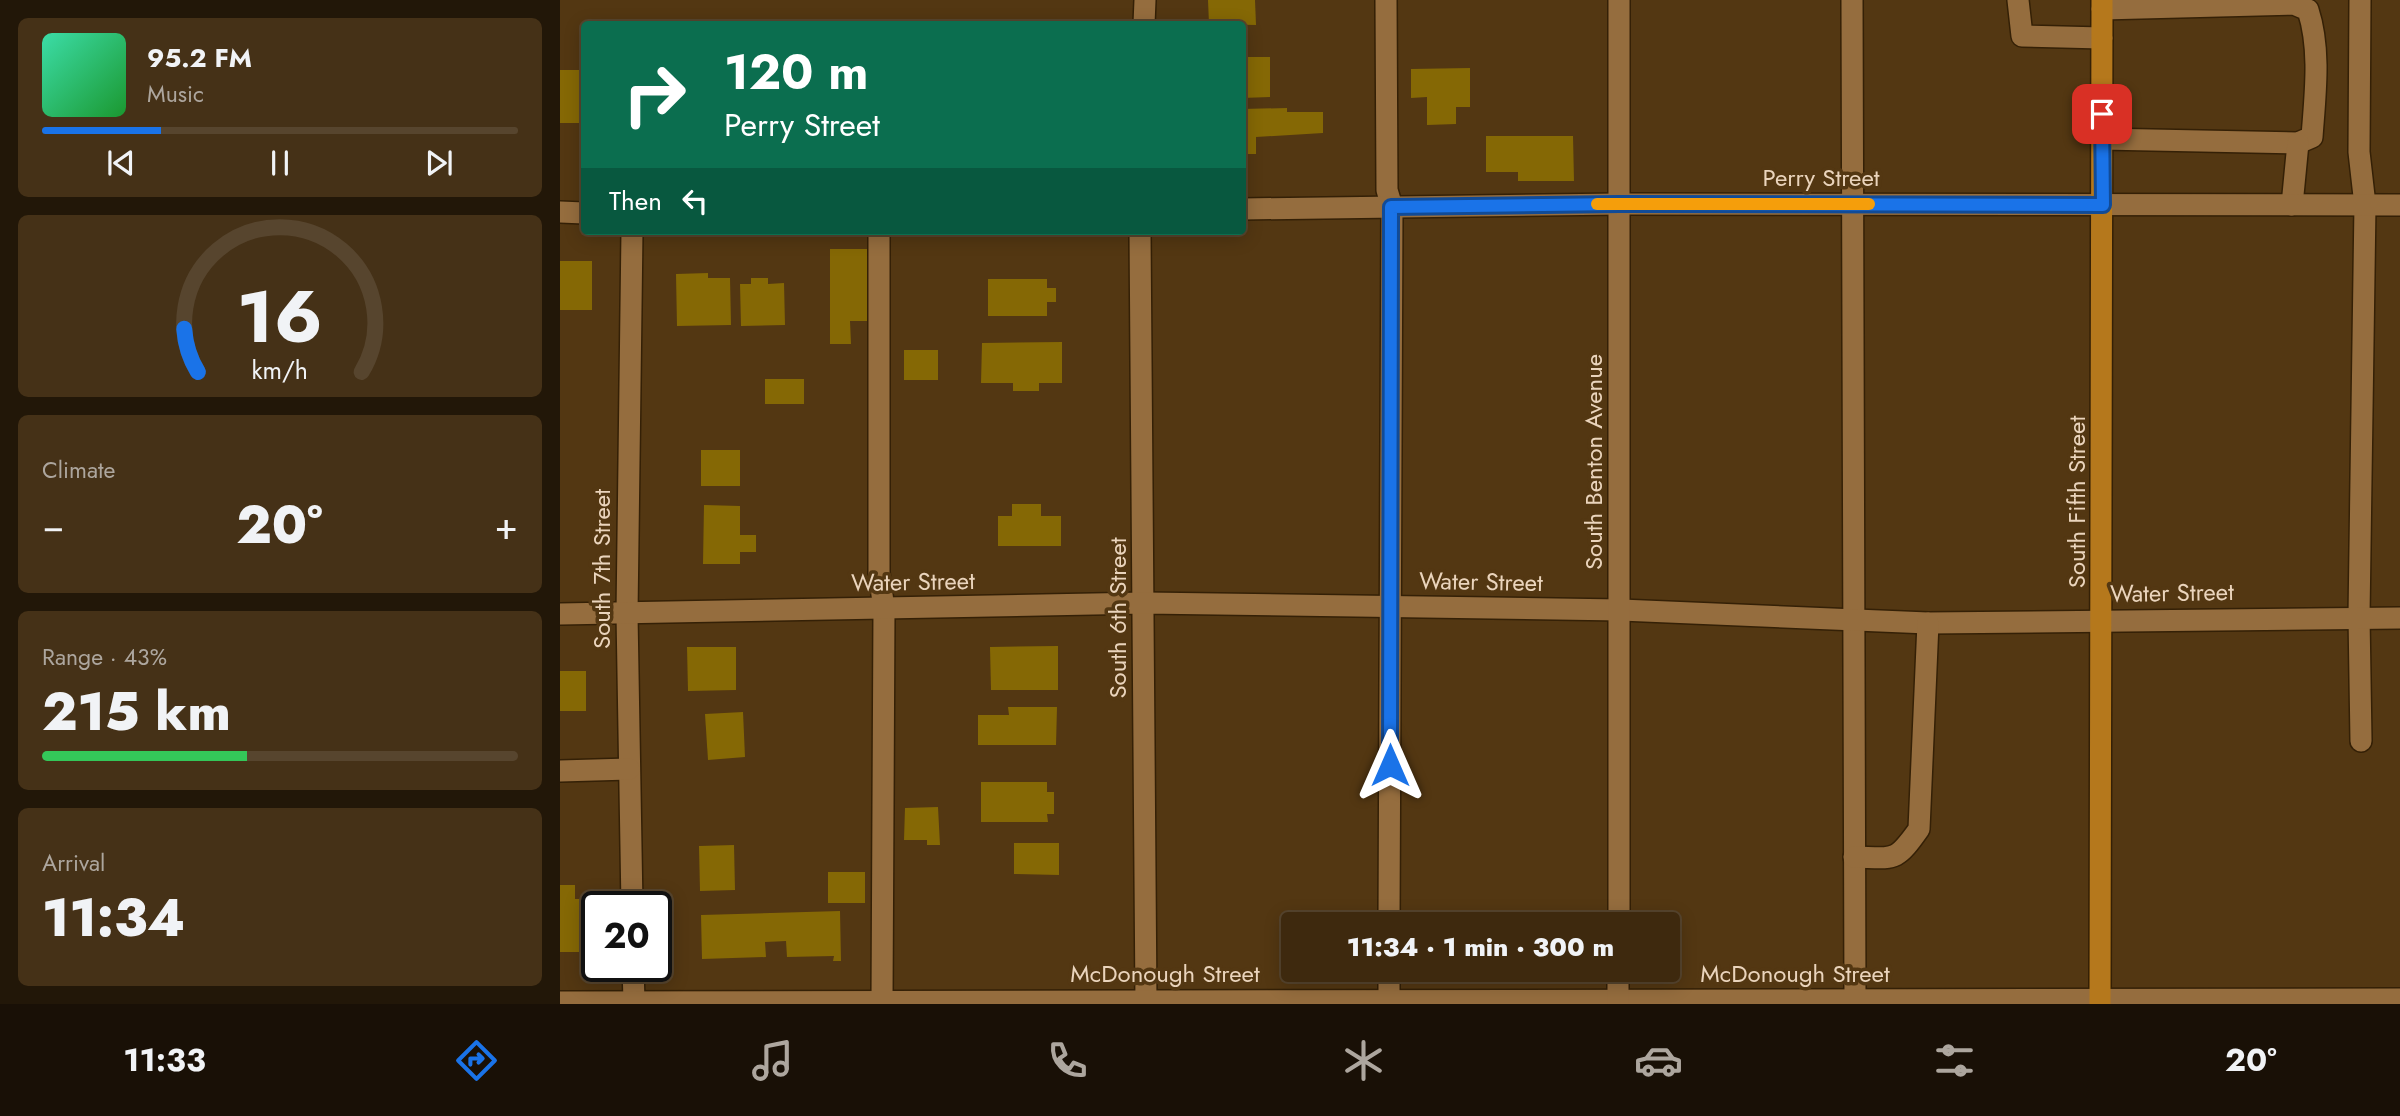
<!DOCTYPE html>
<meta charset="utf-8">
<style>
:root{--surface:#3e290e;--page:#453117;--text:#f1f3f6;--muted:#ada69e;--line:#57452e;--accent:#1a73e8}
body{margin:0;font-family:Jost,sans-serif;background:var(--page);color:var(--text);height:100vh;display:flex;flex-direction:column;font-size:26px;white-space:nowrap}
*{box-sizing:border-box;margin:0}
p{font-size:23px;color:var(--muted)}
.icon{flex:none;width:38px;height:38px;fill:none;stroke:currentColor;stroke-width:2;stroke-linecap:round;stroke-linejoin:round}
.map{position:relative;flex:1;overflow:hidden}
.panel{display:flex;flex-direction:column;gap:18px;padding:18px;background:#221708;width:560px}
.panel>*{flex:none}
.top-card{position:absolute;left:21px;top:21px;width:665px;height:214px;border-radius:7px;box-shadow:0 4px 18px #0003,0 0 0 2px var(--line);background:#0b6e4f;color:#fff;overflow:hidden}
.speed{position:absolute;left:21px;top:891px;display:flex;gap:14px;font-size:35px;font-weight:700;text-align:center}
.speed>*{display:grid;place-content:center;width:91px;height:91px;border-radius:50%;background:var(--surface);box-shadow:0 4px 18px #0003,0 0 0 2px var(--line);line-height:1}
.speed .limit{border:4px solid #111;border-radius:10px;background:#fff;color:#111}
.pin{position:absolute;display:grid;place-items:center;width:60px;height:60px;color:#fff;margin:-30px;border-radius:14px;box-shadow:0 4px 10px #0006}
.me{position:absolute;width:77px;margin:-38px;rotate:0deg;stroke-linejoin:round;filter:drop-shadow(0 0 5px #0008)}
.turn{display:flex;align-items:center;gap:24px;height:147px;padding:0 28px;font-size:32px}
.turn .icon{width:91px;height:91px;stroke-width:2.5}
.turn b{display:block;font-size:49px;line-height:60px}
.then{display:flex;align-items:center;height:66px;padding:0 28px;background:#0003;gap:14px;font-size:26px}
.big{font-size:52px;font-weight:800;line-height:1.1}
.panel .tile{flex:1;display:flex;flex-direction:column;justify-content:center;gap:10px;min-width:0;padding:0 24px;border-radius:10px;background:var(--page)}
.panel .dial{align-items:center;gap:0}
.dial svg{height:182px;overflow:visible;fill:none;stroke:var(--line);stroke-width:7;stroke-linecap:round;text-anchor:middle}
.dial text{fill:var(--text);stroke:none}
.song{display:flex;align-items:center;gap:21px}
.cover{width:84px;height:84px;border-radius:10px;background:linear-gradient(135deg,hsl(160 70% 55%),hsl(130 70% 35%))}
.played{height:7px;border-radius:4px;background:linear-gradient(90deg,var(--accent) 25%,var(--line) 25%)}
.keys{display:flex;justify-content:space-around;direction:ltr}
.heat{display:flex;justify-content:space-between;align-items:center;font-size:38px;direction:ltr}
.charge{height:10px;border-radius:5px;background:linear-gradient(90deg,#34c759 43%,var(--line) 0)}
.trip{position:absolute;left:721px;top:912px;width:399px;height:70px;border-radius:7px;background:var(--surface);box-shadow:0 4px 18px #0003,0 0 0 2px var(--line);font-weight:800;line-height:70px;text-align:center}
.menu{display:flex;height:112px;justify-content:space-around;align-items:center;background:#191006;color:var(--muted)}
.menu .icon{width:49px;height:49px}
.menu .active{color:var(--accent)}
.menu b{font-size:32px;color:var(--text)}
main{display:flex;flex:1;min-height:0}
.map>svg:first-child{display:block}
</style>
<main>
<section class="panel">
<div class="tile">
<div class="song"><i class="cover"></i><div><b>95.2 FM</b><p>Music</p></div></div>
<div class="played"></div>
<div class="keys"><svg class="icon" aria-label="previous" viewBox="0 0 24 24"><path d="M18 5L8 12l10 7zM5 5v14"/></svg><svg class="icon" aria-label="pause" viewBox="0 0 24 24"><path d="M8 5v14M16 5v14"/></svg><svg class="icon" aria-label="next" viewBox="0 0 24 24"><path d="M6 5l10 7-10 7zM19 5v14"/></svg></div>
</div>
<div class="tile dial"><svg viewBox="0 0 100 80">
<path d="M14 69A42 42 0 1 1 86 69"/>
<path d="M14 69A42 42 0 0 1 8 50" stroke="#1a73e8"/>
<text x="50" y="56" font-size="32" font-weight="700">16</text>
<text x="50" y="72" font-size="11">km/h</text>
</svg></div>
<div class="tile"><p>Climate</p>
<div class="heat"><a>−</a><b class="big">20°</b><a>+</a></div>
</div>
<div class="tile"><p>Range · 43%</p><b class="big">215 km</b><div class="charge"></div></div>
<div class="tile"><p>Arrival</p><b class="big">11:34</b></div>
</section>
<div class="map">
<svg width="1840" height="1004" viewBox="0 0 1840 1004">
<rect width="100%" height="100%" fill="#533712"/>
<!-- building -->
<g fill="#856805">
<polygon points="648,0 695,0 696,25 649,24"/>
<polygon points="682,57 710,57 710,97 682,98"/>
<polygon points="910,68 910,107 896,107 896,124 867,125 867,97 851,98 851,69"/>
<rect x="0" y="70" width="19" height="53"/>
<polygon points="727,108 727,112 763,112 763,133 696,137 696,154 682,154 682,109"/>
<polygon points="926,136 1013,136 1014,181 958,181 958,172 926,172"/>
<polygon points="270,249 309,249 308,321 290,321 291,344 270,344"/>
<rect x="0" y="261" width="32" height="49"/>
<polygon points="148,273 148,278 170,278 171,325 117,326 116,274"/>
<polygon points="191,278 208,278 208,284 224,283 225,325 181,326 180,284 191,284"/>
<polygon points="428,279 487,279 487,288 496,288 496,302 487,302 487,316 428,316"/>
<polygon points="502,342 502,383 479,383 479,391 453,391 453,383 421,383 422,343"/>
<rect x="344" y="350" width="34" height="30"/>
<rect x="205" y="379" width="39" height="25"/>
<rect x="141" y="450" width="39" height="36"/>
<polygon points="452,504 481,504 481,516 501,516 501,546 438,546 438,516 452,516"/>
<polygon points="144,505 180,506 180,535 196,535 196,552 180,552 180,564 143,564"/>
<polygon points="498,646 498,690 431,690 430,647"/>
<polygon points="127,647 176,647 176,690 128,691"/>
<rect x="0" y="671" width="26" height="40"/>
<polygon points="448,707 497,707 496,745 418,745 418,715 449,715"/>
<polygon points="183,712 185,757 148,760 145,714"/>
<polygon points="421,782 487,782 487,792 494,792 494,814 487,814 488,822 421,822"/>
<polygon points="378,807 380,845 367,845 367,840 344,840 345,808"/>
<polygon points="454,843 499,843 499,875 454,874"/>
<polygon points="174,845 175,890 140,891 139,846"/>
<rect x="268" y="872" width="37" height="31"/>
<polygon points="0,885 15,885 15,899 25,899 25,952 0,952"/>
<polygon points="280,911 281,961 273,961 274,956 227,957 226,941 205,942 206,957 142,959 141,915"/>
</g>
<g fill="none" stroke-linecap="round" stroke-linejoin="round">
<!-- minor casing -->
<g stroke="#342006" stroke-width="24">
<g id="minor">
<polyline points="826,0 827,190 832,207 829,924"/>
<polyline points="1292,0 1295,1001"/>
<polyline points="1458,0 1462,36 1542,38"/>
<polyline points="1800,0 1799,152 1805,205 1799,616 1801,741"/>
<polyline points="584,24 585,0"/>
<path d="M1542,139L1738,143L1752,137C1755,95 1761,50 1748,10L1734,4L1542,9"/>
<polyline points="1732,205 1738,143"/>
<polyline points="682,209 1059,204 1840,205"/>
<polyline points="0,212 24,213"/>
<polyline points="72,231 67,614 72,906"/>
<polyline points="319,231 319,573 324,609 322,1001"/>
<polyline points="580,231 586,1004"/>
<polyline points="0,614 585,603 1061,610 1368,623 1840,618"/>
<polyline points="0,771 69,769"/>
<path d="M1294,857C1335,858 1335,863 1359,829L1368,623"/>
<polyline points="1059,924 1059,0"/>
<polyline points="73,966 74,1002"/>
<polyline points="829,1000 829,970"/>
<polyline points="0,1002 1840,999"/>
<polyline points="1058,1004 1058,970"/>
</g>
</g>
<!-- major casing -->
<g stroke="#342006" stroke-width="24">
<polyline id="major" points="1540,1004 1542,0"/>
</g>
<!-- minor -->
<use href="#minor" stroke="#956d3e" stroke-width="21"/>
<!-- major -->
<use href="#major" stroke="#b5781c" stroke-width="21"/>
</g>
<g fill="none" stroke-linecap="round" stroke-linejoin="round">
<!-- route casing -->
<g stroke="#114b97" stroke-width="18">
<polyline id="route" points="830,765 831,207 1059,204 1543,205 1542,114"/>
</g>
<!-- route -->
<use href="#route" stroke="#1a73e8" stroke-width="12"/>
<!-- slow -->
<polyline stroke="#f59e0b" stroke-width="12" points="1037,204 1309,204"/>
</g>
<g text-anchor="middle" stroke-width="7" stroke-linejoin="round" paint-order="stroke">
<!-- street labels -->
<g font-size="24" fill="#ead4bc" stroke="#533712">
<text x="1261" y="186">Perry Street</text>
<text transform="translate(1034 462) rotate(-90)" y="8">South Benton Avenue</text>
<text transform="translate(1517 502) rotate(-90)" y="8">South Fifth Street</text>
<text transform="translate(42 569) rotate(-90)" y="8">South 7th Street</text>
<text transform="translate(353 582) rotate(-1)" y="8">Water Street</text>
<text transform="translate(921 582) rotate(1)" y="8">Water Street</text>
<text transform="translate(1612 593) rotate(-1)" y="8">Water Street</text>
<text transform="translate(558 618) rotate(-90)" y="8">South 6th Street</text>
<text x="605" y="982">McDonough Street</text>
<text x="1235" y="982">McDonough Street</text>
</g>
</g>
</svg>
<div class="speed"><div class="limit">20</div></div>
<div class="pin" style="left:1542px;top:114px;background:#d93025"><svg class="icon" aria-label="arrive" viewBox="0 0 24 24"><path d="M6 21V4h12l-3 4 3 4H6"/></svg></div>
<svg class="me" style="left:830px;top:765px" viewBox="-20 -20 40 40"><path d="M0-17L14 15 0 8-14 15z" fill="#1a73e8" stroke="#fff" stroke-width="4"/></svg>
<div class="trip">11:34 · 1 min · 300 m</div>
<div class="top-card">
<div class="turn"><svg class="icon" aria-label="right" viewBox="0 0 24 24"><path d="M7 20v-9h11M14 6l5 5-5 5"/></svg><div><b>120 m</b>Perry Street</div></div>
<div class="then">Then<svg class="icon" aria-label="left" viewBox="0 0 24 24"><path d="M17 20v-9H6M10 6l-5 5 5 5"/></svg></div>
</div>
</div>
</main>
<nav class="menu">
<b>11:33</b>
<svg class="icon active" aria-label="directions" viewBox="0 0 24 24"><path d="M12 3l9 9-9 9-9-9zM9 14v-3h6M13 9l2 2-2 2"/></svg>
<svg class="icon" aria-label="music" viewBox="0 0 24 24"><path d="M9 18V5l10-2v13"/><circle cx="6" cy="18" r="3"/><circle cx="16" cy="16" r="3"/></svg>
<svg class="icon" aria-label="phone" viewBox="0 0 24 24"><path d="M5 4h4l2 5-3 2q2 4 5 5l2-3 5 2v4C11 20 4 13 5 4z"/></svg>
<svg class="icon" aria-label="climate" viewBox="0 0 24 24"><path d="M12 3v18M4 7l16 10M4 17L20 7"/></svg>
<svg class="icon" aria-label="car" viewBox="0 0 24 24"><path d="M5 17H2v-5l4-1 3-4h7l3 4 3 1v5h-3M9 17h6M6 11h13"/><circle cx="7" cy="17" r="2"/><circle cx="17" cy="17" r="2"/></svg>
<svg class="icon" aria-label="filters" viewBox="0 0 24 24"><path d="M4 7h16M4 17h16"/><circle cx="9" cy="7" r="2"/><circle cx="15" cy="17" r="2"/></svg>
<b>20°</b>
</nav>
